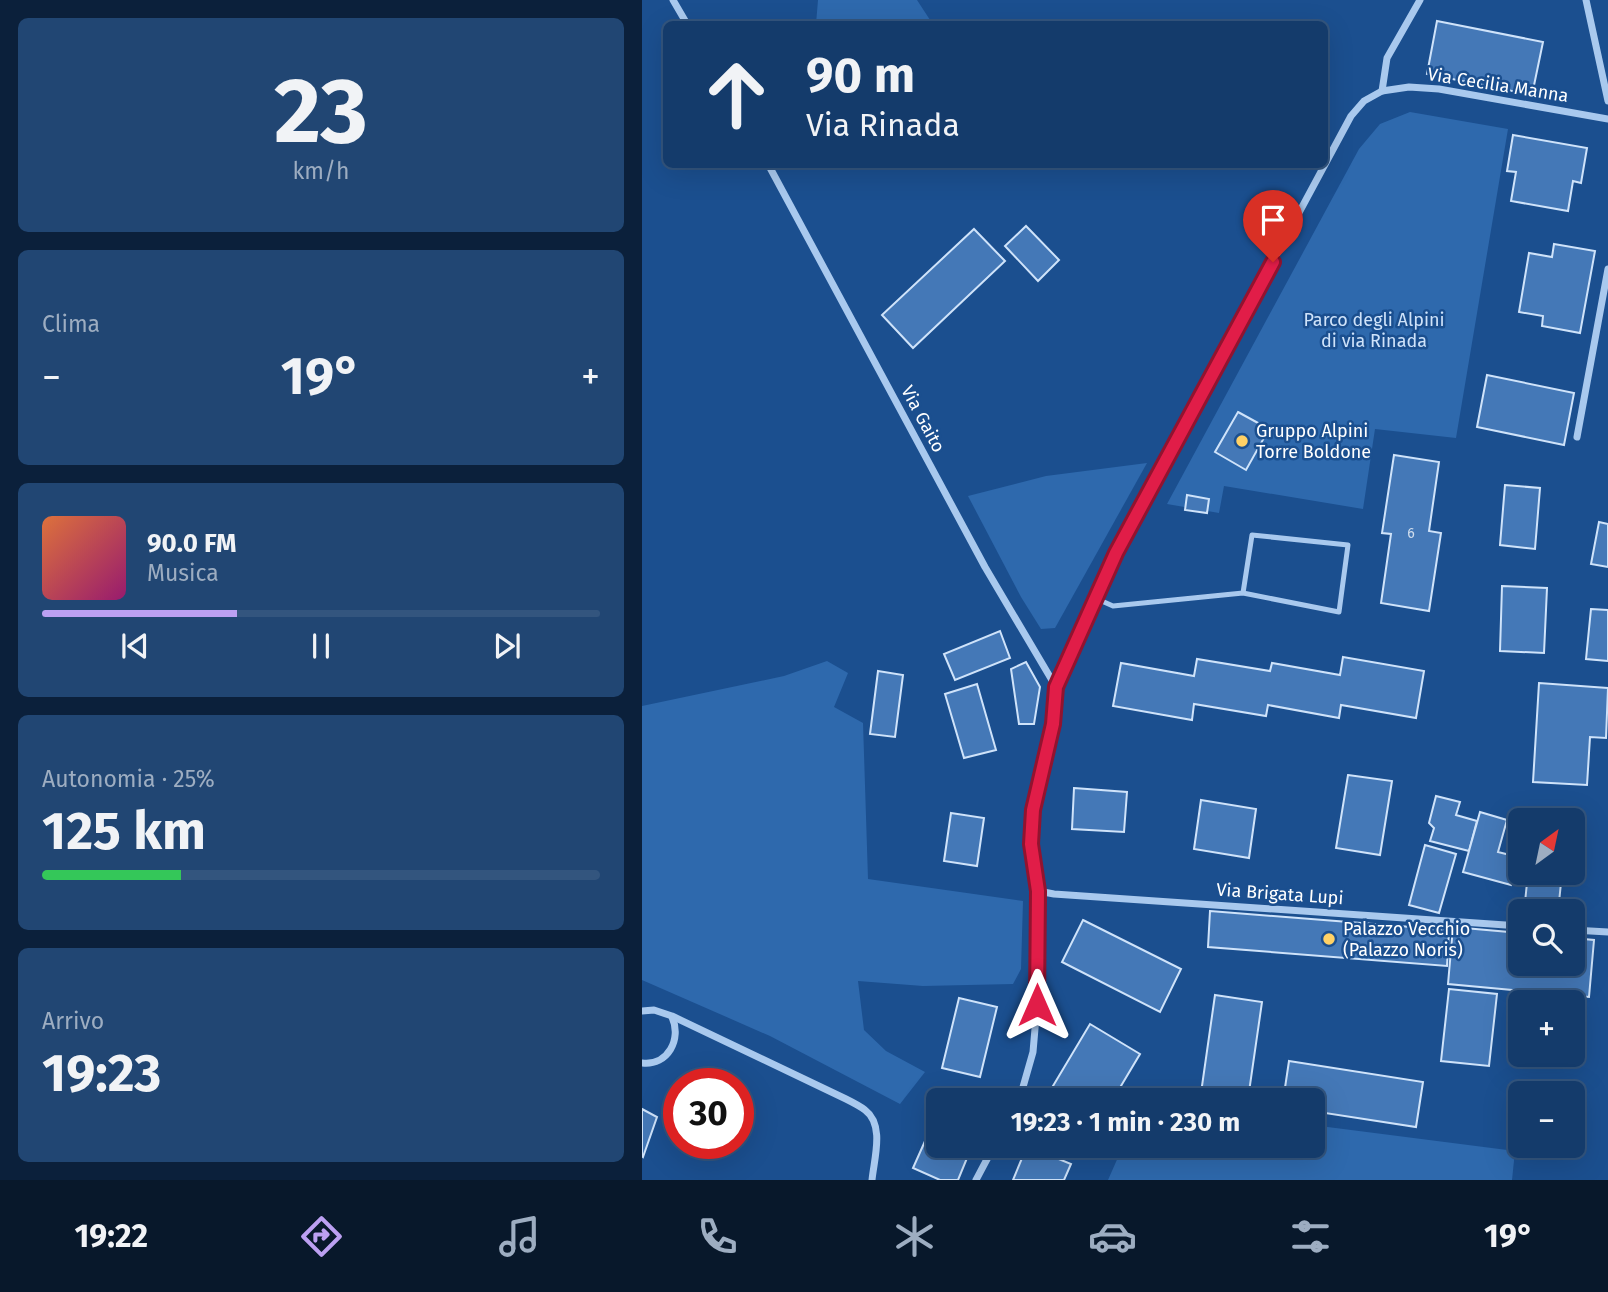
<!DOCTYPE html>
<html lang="it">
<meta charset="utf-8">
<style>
:root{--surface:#143b6b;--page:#214673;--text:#f1f3f6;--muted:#9dadc1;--line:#33557e;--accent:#bca0f2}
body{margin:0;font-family:"Fira Sans",sans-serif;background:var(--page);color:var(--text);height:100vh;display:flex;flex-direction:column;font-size:26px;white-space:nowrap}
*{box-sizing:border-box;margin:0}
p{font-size:23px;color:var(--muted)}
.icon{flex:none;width:38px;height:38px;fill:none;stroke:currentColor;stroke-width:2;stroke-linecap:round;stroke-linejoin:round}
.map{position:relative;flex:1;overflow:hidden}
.panel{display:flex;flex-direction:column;gap:18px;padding:18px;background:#0b203b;width:642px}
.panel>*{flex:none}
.top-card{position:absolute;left:21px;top:21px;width:665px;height:147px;border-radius:10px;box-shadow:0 7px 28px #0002,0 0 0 2px var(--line);background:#143b6b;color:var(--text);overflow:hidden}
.needle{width:46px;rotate:33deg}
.fabs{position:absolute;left:866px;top:808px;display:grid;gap:14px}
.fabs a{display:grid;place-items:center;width:77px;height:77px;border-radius:10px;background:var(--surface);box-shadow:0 7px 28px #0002,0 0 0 2px var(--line);font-size:35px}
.speed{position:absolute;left:21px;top:1068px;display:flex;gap:14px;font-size:35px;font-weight:700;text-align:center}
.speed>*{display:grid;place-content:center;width:91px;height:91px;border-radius:50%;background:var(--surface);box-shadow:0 7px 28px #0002,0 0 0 2px var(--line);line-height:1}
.speed .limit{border:10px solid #d22;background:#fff;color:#111}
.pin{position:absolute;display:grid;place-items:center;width:60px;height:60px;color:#fff;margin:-72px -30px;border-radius:50% 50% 50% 0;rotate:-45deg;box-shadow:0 0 7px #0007}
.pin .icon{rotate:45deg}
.me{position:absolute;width:77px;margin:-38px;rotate:0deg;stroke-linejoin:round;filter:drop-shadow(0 0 5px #0008)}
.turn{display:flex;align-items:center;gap:24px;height:147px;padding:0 28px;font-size:32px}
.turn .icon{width:91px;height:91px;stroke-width:2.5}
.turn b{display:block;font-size:49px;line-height:60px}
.big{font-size:52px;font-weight:700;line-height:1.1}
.panel .widget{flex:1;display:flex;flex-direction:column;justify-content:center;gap:10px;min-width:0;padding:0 24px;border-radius:10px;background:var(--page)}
.panel .dial{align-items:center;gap:0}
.dial b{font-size:91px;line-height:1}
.song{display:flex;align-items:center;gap:21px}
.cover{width:84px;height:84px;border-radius:10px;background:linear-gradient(135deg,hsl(20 70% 55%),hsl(320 70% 35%))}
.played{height:7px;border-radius:4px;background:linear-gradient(90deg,var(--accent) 35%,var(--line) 35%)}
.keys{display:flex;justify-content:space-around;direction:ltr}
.heat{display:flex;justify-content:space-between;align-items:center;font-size:38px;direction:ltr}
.charge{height:10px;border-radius:5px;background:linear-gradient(90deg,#34c759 25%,var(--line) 0)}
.trip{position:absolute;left:284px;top:1088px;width:399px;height:70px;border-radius:10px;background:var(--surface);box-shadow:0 7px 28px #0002,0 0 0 2px var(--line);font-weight:700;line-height:70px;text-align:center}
.tabs{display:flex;height:112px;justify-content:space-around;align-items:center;background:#08182b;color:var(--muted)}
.tabs .icon{width:49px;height:49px}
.tabs .selected{color:var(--accent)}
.tabs b{font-size:32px;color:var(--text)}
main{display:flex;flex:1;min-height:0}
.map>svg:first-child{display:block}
</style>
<main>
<section class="panel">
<div class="widget dial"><b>23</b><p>km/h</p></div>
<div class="widget"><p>Clima</p>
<div class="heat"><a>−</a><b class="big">19°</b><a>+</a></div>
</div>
<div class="widget">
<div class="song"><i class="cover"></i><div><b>90.0 FM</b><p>Musica</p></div></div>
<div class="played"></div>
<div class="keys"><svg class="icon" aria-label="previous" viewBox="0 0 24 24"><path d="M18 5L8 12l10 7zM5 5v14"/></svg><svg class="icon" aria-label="pause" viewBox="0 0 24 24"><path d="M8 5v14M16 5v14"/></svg><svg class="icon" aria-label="next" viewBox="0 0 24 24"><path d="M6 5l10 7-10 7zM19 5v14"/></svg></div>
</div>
<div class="widget"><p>Autonomia · 25%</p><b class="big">125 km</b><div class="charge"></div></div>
<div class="widget"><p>Arrivo</p><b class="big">19:23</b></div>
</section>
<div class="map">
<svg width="966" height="1180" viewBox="0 0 966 1180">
<rect width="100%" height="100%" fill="#1b4f8f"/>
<!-- green -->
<g fill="#2e69ad">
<polygon points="176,0 275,0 290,23 297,24 174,24"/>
<polygon points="768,112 866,129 814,438 733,429 721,509 582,486 577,513 525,504 717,149 738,124"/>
<polygon points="505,463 413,628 399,629 379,597 326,496 404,476"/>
<polygon points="185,661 206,673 192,707 221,723 226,879 381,901 379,969 371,984 281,986 216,981 222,1030 244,1051 283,1072 258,1104 128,1036 0,980 0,706 142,676"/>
<polygon points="670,1125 873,1151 870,1180 466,1180 481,1146 670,1146"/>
</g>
<!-- building -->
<g fill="#4478b7" stroke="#cfe3fa" stroke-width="2">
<polygon points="795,21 901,42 890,95 785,74"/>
<polygon points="871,135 945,148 939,183 931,181 926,211 869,201 874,172 865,171"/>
<polygon points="384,226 417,260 396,281 363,246"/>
<polygon points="332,229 363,261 271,348 240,315"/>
<polygon points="912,244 953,251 938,333 900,326 901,316 877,312 887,253 910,257"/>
<polygon points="845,375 932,393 922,445 835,427"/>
<polygon points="596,412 627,429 604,470 573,452"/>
<polygon points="752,455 797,462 787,531 799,533 787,611 739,603 749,534 740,533"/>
<polygon points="863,485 898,488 893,549 858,545"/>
<polygon points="545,495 567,499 565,513 543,510"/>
<polygon points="957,522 966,524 966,567 949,564"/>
<polygon points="860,586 905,588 902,653 858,651"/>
<polygon points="949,609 966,610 966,661 944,659"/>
<polygon points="358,631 368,658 313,680 302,654"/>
<polygon points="701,657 782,671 774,718 699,705 697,718 626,705 624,716 552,704 550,720 471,706 479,663 552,676 555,659 628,671 630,663 698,675"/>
<polygon points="384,662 398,687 392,724 377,724 369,669"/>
<polygon points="236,671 261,675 253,737 228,734"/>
<polygon points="897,683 966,688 964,738 948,737 945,785 891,782"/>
<polygon points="335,684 354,750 322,758 303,694"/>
<polygon points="706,775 750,781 738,855 694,848"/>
<polygon points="432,788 485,792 482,832 430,829"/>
<polygon points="794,796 818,802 814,815 835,821 827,851 788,841 792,828 787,823"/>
<polygon points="559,800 614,809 607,858 552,849"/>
<polygon points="838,812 865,820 856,852 876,857 869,885 821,872"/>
<polygon points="309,813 342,818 335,866 302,861"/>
<polygon points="783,845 814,854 797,913 767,905"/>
<polygon points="886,873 920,873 916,912 882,912"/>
<polygon points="568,911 807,930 805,966 566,947"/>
<polygon points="441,920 539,969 518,1012 420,962"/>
<polygon points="811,927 878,933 878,964 931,964 931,938 952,940 947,997 806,984"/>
<polygon points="807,989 855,994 847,1066 799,1061"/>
<polygon points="573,995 620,1002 606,1099 559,1093"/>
<polygon points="317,998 355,1007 338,1077 300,1068"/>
<polygon points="448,1024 498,1054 470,1101 402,1101"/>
<polygon points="647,1061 781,1082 774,1127 670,1111 670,1101 641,1101"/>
<polygon points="0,1109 15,1117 1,1157 0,1156"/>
<polygon points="296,1112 296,1146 330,1146 316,1180 298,1180 271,1168"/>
<polygon points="385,1146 429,1164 422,1180 371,1180"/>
</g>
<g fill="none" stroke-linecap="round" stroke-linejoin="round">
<!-- service -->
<polyline stroke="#a9c9ee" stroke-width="5" points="453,598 471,606 601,593 697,612 706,545 610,535 601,593"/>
<!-- minor -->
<g stroke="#a9c9ee" stroke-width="7">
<polyline points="31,0 45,24"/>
<polyline points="944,0 966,101"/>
<polyline points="740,91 745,58 778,0"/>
<polyline points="126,164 343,567 414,687"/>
<polyline points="935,437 966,269"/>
<polyline points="396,891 412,894 878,926"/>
<polyline points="931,930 966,932"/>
<path d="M0,1011L12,1010L30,1016L204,1099C210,1102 218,1106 223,1110C243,1125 232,1159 230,1180"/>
<path d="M0,1063C26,1066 40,1039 30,1017"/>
<polyline points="377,1101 391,1052 395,1005 396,891 389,844 391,810 411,724 414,687 474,553 709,116 722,101 740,91 767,87 797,89 966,119"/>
<polyline points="334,1180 352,1146"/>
</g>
</g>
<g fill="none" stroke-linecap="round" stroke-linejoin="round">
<!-- route casing -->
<g stroke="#92132f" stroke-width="18">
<polyline id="route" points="395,1005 396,891 389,844 391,810 411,724 414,687 474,553 631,262"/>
</g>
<!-- route -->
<use href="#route" stroke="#e11d48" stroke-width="12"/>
</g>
<!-- markers -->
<g fill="#ffd166" stroke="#1b4f8f" stroke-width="2.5">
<circle cx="600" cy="441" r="7"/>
<circle cx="687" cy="939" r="7"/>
</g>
<g text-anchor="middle" stroke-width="5" stroke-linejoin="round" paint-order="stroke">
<!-- number labels -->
<g font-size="14" fill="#d0dded">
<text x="769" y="538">6</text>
</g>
<!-- street labels -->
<g font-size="18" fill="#fff" stroke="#1b4f8f">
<text transform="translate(856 85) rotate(9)" y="6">Via Cecilia Manna</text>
<text transform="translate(281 419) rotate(62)" y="6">Via Gaito</text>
<text transform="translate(638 894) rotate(4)" y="6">Via Brigata Lupi</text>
</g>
<!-- park labels -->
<g font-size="18" fill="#cfe3fa" stroke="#1b4f8f">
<text x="732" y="326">Parco degli Alpini<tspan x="732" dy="21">di via Rinada</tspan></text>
</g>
<!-- poi labels -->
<g font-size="18" fill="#fff" stroke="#1b4f8f" text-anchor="start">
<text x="614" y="437">Gruppo Alpini<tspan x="614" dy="21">Torre Boldone</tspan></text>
<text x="701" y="935">Palazzo Vecchio<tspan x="701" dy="21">(Palazzo Noris)</tspan></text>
</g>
</g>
</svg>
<div class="fabs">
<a><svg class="needle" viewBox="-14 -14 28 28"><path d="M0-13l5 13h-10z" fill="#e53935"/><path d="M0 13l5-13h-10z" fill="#9dadc1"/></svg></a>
<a><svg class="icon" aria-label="search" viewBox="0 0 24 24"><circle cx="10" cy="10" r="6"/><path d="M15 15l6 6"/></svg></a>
<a>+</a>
<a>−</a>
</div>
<div class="speed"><div class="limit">30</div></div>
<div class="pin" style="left:631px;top:262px;background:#d93025"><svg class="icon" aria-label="arrive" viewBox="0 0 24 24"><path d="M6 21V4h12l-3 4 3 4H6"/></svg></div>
<svg class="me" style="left:395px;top:1005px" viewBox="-20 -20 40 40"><path d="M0-17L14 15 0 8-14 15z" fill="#e11d48" stroke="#fff" stroke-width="4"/></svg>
<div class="trip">19:23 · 1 min · 230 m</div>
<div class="top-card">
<div class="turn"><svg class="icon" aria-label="ahead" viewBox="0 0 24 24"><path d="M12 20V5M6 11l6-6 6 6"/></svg><div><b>90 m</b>Via Rinada</div></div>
</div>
</div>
</main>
<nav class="tabs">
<b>19:22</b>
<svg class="icon selected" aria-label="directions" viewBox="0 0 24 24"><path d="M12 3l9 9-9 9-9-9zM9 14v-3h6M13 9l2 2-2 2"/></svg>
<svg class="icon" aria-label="music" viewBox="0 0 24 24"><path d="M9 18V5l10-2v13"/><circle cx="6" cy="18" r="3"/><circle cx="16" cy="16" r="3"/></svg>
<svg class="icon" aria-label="phone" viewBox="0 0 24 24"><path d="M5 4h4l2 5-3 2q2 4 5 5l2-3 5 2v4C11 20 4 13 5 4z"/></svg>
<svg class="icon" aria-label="climate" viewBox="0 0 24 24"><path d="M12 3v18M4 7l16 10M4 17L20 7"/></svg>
<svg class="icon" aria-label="car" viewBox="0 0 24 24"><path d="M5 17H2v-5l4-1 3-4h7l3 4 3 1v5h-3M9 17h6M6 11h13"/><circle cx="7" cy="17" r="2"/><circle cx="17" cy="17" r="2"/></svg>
<svg class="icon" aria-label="filters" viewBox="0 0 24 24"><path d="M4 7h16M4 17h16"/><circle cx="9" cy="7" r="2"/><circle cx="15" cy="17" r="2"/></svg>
<b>19°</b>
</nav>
